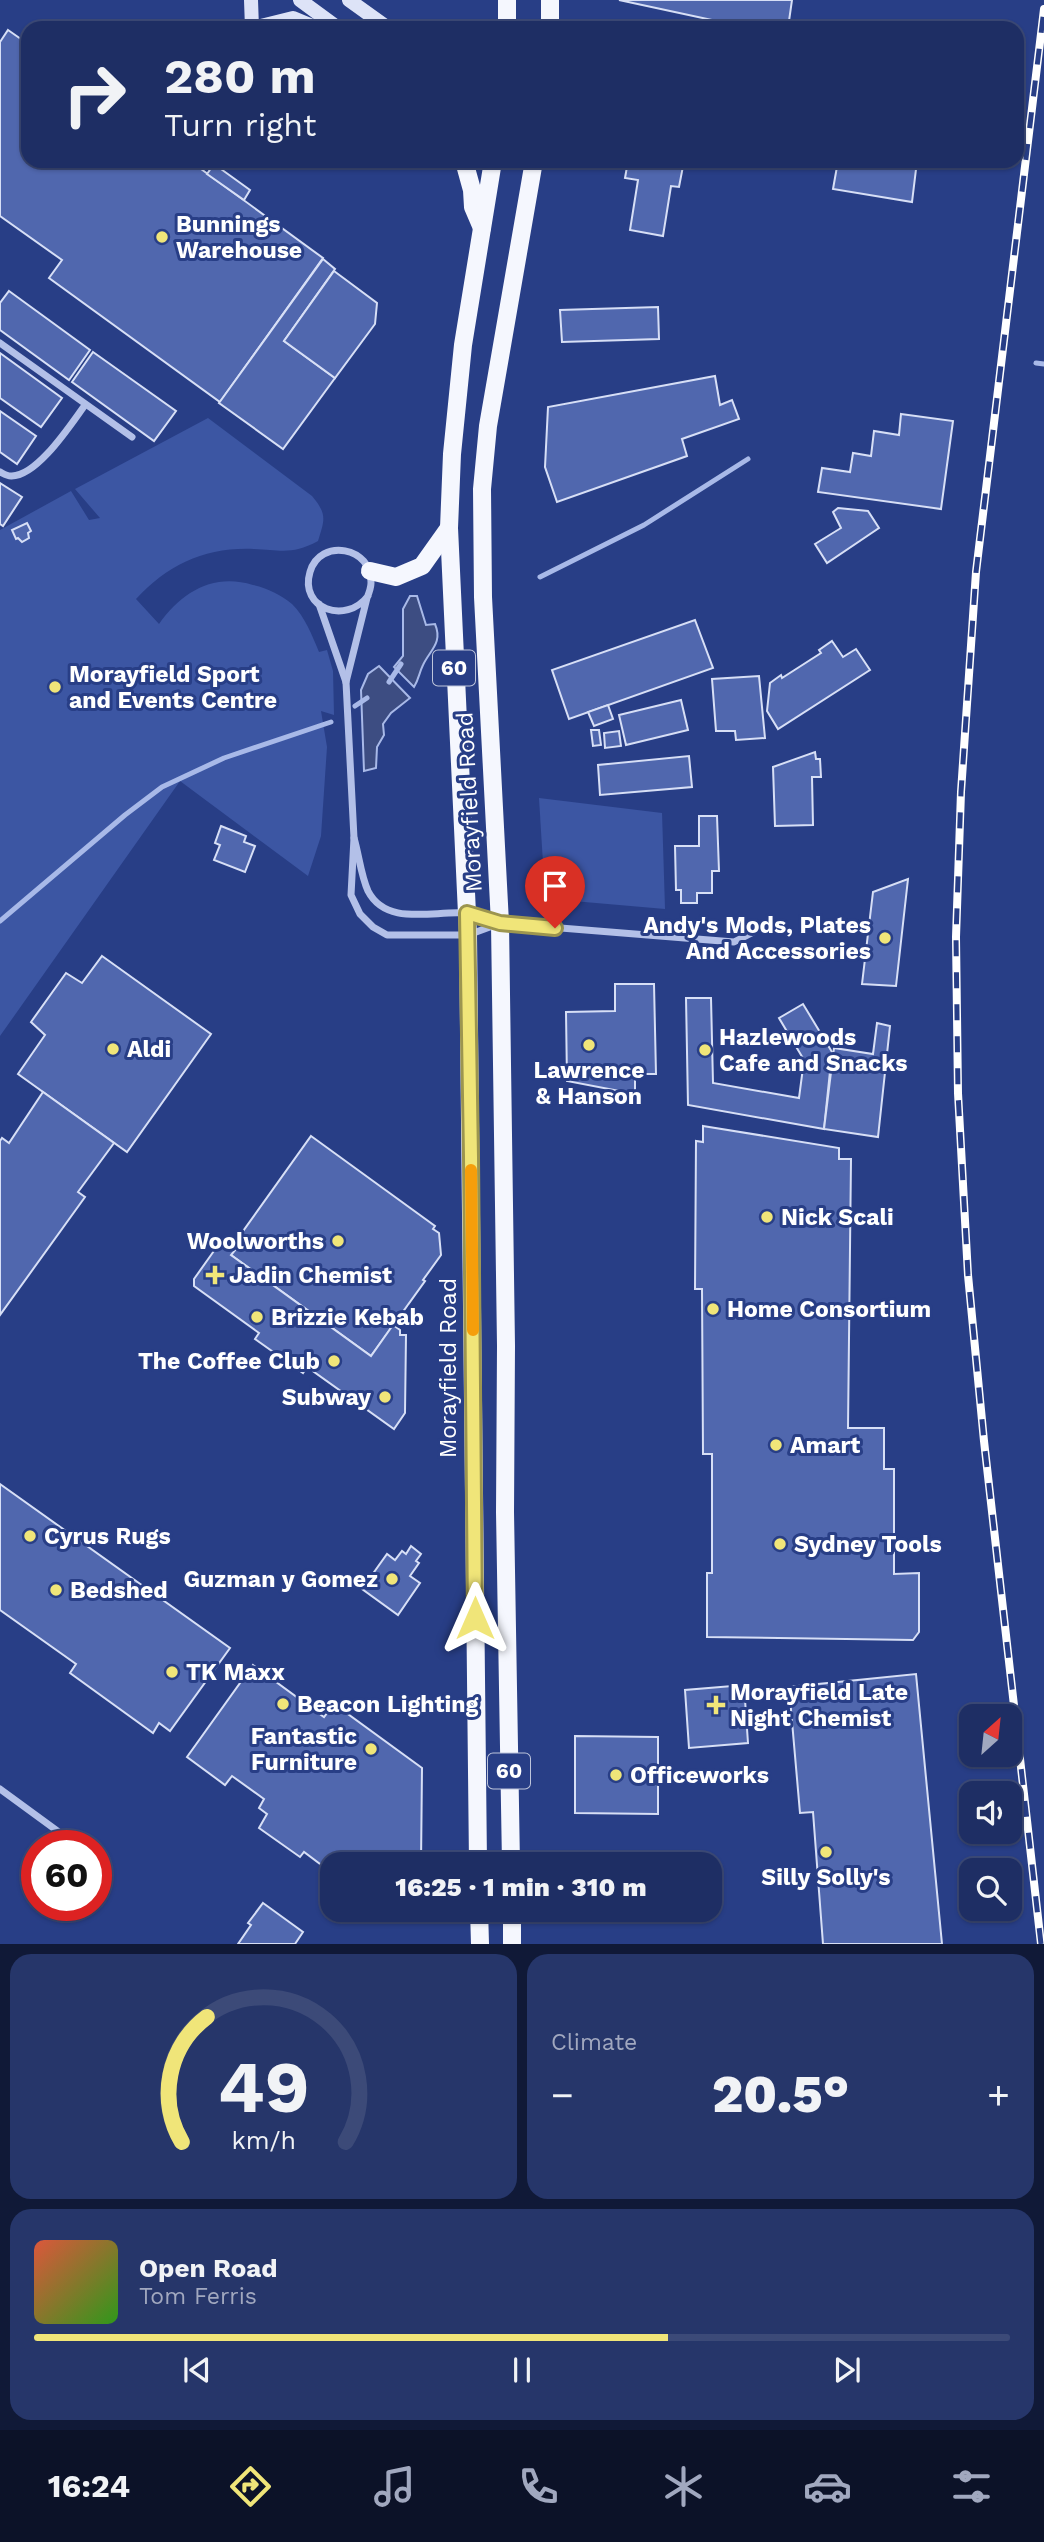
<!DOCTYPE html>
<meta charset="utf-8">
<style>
:root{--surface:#1e2e64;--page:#26366a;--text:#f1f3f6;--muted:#a1a8bf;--line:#3c4a78;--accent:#f0e579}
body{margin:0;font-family:"Work Sans",sans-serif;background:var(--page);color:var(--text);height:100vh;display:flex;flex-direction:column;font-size:26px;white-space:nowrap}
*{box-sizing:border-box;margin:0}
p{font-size:23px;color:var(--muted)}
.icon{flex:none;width:38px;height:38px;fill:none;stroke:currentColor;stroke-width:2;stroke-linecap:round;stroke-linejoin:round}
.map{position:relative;height:1944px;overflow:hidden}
.drawer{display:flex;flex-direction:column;gap:10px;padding:10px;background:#101937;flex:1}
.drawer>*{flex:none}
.banner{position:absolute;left:21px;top:21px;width:1003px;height:147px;border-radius:21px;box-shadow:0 2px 5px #0004,0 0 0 2px var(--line);background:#1e2e64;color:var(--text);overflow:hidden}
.needle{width:46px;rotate:27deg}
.buttons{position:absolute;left:959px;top:1704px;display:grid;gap:14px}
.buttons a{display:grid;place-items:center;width:63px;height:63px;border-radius:14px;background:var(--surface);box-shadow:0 2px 5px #0004,0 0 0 2px var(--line);font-size:35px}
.speed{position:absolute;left:21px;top:1830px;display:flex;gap:14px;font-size:35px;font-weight:700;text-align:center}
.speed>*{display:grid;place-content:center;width:91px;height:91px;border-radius:50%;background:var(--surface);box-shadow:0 2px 5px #0004,0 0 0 2px var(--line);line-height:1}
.speed .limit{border:10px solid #d22;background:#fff;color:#111}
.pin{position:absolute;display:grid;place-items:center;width:60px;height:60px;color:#fff;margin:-72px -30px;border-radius:50% 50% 50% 0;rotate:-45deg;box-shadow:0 0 7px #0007}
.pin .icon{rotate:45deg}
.me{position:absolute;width:77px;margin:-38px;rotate:0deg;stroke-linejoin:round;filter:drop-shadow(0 0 5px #0008)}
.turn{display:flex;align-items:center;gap:24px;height:147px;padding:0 28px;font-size:32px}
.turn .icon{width:91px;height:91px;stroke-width:2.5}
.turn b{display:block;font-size:49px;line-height:60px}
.big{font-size:52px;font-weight:800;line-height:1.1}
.drawer .widget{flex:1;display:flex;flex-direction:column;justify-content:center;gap:10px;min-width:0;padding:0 24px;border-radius:21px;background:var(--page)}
.drawer .dial{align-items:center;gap:0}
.dial svg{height:182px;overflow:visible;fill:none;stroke:var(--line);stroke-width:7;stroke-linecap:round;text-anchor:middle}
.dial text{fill:var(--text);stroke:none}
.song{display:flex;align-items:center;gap:21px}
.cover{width:84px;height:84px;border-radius:10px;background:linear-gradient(135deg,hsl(10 70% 55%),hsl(110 70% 35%))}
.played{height:7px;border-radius:4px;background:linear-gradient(90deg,var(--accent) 65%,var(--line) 65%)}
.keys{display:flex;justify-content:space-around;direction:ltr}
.heat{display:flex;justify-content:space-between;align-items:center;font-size:38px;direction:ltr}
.drawer .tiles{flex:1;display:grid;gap:10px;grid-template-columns:1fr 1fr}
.widget:last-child{grid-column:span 2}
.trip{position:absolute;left:320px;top:1852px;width:402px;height:70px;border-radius:21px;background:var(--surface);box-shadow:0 2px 5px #0004,0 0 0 2px var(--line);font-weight:800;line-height:70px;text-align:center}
.tabs{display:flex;height:112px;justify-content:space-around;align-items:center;background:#0c1228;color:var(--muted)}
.tabs .icon{width:49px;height:49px}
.tabs .selected{color:var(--accent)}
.tabs b{font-size:32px;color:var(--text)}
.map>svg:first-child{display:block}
</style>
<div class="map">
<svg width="1044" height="1944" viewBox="0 0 1044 1944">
<rect width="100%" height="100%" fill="#283e86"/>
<!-- green -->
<g fill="#3c56a3">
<path d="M208,418L312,496C327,514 325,519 318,541C292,555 281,550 254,549C205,547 169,564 136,599L159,624C182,592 213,573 253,585C267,588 281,595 292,604C305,617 312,635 319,652L327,650L333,671L334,715L321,711L327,747L321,836L308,876L180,781L0,1036V530L71,491L89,520L100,518L75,489Z"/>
<polygon points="539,798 662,813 665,909 550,899 544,880"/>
</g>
<!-- water -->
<g fill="#3d4d82" stroke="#a8b9e8" stroke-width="2">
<path d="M410,596H417L426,625L435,624C443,643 430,650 423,665C419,673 419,679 414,687L394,667L403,656V609Z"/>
<polygon points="379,666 410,698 391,713 383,724 384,735 377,747 376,768 364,771 361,690 368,674"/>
</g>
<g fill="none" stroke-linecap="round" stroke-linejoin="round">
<!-- stream -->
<g stroke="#a8b9e8" stroke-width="5">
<polyline points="1036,363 1044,364"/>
<polyline points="540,577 644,525 748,459"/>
<polyline points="389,682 401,664"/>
<polyline points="355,706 367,698"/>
<polyline points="0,921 125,815 162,787 224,758 331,722"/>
</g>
</g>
<!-- building -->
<g fill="#5067ae" stroke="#d7dff6" stroke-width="2">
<polygon points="619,0 792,0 788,28 749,28"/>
<polygon points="8,30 28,44 28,161 190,161 323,258 220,402 49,278 62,260 0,216 0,42"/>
<polygon points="628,161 684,161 679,187 671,186 663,236 630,230 638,180 625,178"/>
<polygon points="838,161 917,161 912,202 833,189"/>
<polygon points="214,164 250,190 244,200 207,174"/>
<polygon points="323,259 335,269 284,341 335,378 283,449 219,403"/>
<polygon points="334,271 377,303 375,324 335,378 284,341"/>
<polygon points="9,291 90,350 69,380 0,330 0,303"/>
<polygon points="658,307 659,339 562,342 560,310"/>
<polygon points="93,352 176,411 154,441 72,382"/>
<polygon points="0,353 62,398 41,427 0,398"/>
<polygon points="715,376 720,405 732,400 739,419 682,439 687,456 557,502 545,467 548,407"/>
<polygon points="0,411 36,436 17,464 0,452"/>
<polygon points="901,414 953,421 941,509 818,492 822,468 850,472 853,453 871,456 874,431 899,435"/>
<polygon points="0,483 22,497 3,526 0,524"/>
<polygon points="838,508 868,511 879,528 827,563 815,544 841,528 833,512"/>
<polygon points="27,523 31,531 28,533 29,538 22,542 18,538 16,539 12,530"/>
<polygon points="695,620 713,668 569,719 552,670"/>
<polygon points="832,641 843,657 856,649 870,670 778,729 767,711 770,683 781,675 782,678 821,653 819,650"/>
<polygon points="759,676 765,738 736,740 735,731 716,731 712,679"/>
<polygon points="681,700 688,730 626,745 619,715"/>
<polygon points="608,705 613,719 594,726 588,712"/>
<polygon points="591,730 599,730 601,745 593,746"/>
<polygon points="619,731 621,746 605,748 604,733"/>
<polygon points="815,752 816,759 820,759 821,777 812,777 813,825 775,826 773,767"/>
<polygon points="689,756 692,787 600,795 598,765"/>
<polygon points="699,816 717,816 719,871 712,871 712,893 697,893 697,903 681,903 681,890 676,890 675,846 699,846"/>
<polygon points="221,826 246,836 244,842 255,846 245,872 214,860 220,845 215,843"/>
<polygon points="908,879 896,986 862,984 873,892"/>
<polygon points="102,956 211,1034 127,1152 18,1074 45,1035 31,1022 66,973 82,983"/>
<polygon points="615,984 654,984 656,1074 635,1074 635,1094 567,1081 566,1012 615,1011"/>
<polygon points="686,998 711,998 713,1083 799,1098 804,1060 779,1018 803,1004 832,1052 824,1129 688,1105"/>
<polygon points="877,1023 890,1026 878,1137 824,1129 834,1048 873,1054"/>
<polygon points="43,1092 114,1143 78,1192 85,1197 0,1315 0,1141 2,1138 9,1143"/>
<polygon points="703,1126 839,1148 839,1159 851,1159 848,1428 884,1428 884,1469 894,1469 894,1574 919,1573 919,1632 913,1640 707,1637 707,1573 712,1573 712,1454 703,1454 702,1289 695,1289 696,1141 703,1142"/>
<polygon points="311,1136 435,1226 433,1229 439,1233 441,1255 423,1280 425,1281 371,1356 231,1255 235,1250 231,1248"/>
<polygon points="221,1241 235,1250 231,1255 371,1356 393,1325 400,1330 400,1335 406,1335 405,1413 394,1429 307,1367 303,1373 255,1339 259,1333 194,1286 194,1279"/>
<polygon points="0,1484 230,1648 170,1731 159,1723 153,1733 70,1673 76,1664 0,1610"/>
<polygon points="411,1546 421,1554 416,1561 419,1563 410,1576 420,1583 398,1615 362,1589 387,1554 395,1560 402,1551 406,1554"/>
<polygon points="253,1665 324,1717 334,1704 422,1768 421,1864 332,1864 332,1873 304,1852 300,1857 259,1828 267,1814 259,1808 264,1799 232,1776 225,1785 187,1757"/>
<polygon points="916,1674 942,1944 823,1944 813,1812 800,1813 789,1687"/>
<polygon points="744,1685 748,1743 689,1748 685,1690"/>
<polygon points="575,1736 658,1737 658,1814 575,1813"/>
<polygon points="263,1903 303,1932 295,1944 238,1944 251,1925 248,1923"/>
</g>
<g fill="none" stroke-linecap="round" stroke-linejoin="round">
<!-- minor -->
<g stroke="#b3c0e8" stroke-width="7">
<polyline points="0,343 132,437"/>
<path d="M0,472C4,474 7,476 11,476C37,477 71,424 85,405"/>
<polyline points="319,604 346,682 354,838 351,895 360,914 373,927 387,935 468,935 498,924"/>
<path d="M346,682C353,654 360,626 367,598C369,593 371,588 371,583C373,547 320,537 310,572C299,609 346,625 368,596"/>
<path d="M354,838C359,855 361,876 368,891C386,926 432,911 463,913C475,913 489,920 500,923L734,942L771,923"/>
<polyline points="0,1789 78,1846"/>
</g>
<!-- secondary -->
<g stroke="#dde3f7" stroke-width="14">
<polyline points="251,0 252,28"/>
<polyline points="300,0 338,28"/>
<polyline points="349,0 388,28"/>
<polyline points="253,28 293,18 317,28"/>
</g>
<!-- primary -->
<g stroke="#f5f7fe" stroke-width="18">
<polyline points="550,0 550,28"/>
<polyline points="507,28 507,0"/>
<polyline points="464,161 472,190 473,207 482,228"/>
<polyline points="370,571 396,577 422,566 449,528"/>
<polyline points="478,1864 468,935 449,528 452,454 463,345 493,161"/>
<polyline points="511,1864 505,1512 506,1346 500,923 483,597 482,489 488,426 534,161"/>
<polyline points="479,1909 480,1944"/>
<polyline points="512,1909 512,1944"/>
</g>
<!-- rail casing -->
<g stroke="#fff" stroke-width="8">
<polyline id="rail" points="1041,1944 984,1441 968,1275 958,1093 956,937 961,792 976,572 1044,9"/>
</g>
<!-- rail -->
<use href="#rail" stroke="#283e86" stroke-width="5" stroke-dasharray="16" stroke-linecap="butt"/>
</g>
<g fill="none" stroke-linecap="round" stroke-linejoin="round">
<!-- route casing -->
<g stroke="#9c954f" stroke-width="18">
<polyline id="route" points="475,1618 471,1157 467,913 500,923 555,928"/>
</g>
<!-- route -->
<use href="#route" stroke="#f0e579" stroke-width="12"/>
<!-- slow -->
<polyline stroke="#f59e0b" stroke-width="12" points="471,1170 473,1330"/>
</g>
<!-- markers -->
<g fill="#f0e579" stroke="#283e86" stroke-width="2.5">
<circle cx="162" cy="237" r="7"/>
<circle cx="55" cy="687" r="7"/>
<circle cx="885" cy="938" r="7"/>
<circle cx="589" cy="1045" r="7"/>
<circle cx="113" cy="1049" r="7"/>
<circle cx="705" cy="1050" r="7"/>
<circle cx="767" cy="1217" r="7"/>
<circle cx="338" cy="1241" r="7"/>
<path d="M211.5 1264.5h7v7h7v7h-7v7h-7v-7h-7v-7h7z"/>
<circle cx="713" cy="1309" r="7"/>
<circle cx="257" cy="1317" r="7"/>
<circle cx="334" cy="1361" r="7"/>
<circle cx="385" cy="1397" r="7"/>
<circle cx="776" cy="1445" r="7"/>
<circle cx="30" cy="1536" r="7"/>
<circle cx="780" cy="1544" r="7"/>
<circle cx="392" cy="1579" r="7"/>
<circle cx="56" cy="1590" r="7"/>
<circle cx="172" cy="1672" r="7"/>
<circle cx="283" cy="1704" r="7"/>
<path d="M712.5 1694.5h7v7h7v7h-7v7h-7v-7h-7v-7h7z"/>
<circle cx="371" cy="1749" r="7"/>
<circle cx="616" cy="1775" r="7"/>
<circle cx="826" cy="1852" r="7"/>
</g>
<g text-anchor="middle" stroke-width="6" stroke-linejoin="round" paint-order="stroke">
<!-- shield labels -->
<g fill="#283e86" stroke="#bec5db" stroke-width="2">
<rect x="433" y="650.5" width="42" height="35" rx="5"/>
<rect x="488" y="1753.5" width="42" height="35" rx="5"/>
</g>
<g font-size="21" font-weight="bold" fill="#fff">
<text x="454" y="675">60</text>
<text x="509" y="1778">60</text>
</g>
<!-- poi labels -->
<g font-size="23" font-weight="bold" fill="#fff" stroke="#283e86" text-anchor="start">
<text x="176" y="232">Bunnings<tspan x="176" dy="26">Warehouse</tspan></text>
<text x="69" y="682">Morayfield Sport<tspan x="69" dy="26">and Events Centre</tspan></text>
<text x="871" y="933" text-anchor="end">Andy's Mods, Plates<tspan x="871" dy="26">And Accessories</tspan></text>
<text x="719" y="1045">Hazlewoods<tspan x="719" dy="26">Cafe and Snacks</tspan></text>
<text x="127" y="1057">Aldi</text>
<text x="589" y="1078" text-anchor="middle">Lawrence<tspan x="589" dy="26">&amp; Hanson</tspan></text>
<text x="781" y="1225">Nick Scali</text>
<text x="324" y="1249" text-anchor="end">Woolworths</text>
<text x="229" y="1283">Jadin Chemist</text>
<text x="727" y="1317">Home Consortium</text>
<text x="271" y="1325">Brizzie Kebab</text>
<text x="320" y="1369" text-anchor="end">The Coffee Club</text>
<text x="371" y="1405" text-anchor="end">Subway</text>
<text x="790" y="1453">Amart</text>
<text x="44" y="1544">Cyrus Rugs</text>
<text x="794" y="1552">Sydney Tools</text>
<text x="378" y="1587" text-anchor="end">Guzman y Gomez</text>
<text x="70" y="1598">Bedshed</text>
<text x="186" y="1680">TK Maxx</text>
<text x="730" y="1700">Morayfield Late<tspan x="730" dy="26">Night Chemist</tspan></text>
<text x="297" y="1712">Beacon Lighting</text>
<text x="357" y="1744" text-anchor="end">Fantastic<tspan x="357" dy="26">Furniture</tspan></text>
<text x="630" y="1783">Officeworks</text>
<text x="826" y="1885" text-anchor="middle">Silly Solly's</text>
</g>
<!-- street labels -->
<g font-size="23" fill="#fff" stroke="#283e86">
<text transform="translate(469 802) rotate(-93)" y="8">Morayfield Road</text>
<text transform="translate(448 1368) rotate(-90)" y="8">Morayfield Road</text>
</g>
</g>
</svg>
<div class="buttons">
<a><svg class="needle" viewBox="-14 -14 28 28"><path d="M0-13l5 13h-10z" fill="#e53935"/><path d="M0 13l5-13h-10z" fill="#a1a8bf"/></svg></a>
<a><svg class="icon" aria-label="sound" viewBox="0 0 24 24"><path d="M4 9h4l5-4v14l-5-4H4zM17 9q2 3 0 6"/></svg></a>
<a><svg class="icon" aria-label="search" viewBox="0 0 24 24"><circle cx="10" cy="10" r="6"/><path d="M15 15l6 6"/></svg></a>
</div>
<div class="speed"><div class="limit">60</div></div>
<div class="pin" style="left:555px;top:928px;background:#d93025"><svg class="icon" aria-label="arrive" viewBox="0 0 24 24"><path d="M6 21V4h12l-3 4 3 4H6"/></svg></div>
<svg class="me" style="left:475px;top:1618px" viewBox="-20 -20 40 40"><path d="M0-17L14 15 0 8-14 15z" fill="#f0e579" stroke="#fff" stroke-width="4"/></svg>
<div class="trip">16:25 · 1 min · 310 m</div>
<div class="banner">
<div class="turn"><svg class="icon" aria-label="right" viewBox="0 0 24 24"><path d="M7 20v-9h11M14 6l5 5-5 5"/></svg><div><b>280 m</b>Turn right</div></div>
</div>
</div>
<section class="drawer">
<div class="tiles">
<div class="widget dial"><svg viewBox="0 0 100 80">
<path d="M14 69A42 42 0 1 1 86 69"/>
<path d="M14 69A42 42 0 0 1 25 14" stroke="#f0e579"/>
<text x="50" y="56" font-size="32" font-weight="700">49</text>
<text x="50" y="72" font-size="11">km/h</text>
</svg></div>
<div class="widget"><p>Climate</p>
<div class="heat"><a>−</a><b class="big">20.5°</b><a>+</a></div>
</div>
<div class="widget">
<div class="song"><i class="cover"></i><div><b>Open Road</b><p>Tom Ferris</p></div></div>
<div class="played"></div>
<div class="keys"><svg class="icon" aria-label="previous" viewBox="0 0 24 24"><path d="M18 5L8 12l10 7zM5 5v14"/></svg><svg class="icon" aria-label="pause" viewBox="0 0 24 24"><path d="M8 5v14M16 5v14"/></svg><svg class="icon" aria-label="next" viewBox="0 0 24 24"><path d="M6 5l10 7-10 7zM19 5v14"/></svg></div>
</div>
</div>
</section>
<nav class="tabs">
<b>16:24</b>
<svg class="icon selected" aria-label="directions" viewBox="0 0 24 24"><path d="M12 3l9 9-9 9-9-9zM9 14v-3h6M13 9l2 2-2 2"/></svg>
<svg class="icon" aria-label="music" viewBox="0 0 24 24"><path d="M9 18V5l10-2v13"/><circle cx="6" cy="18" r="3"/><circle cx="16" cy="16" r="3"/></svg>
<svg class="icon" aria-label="phone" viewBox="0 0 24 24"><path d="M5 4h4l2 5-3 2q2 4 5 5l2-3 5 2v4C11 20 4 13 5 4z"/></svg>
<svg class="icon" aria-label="climate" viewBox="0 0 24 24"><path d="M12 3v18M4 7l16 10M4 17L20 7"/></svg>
<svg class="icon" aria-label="car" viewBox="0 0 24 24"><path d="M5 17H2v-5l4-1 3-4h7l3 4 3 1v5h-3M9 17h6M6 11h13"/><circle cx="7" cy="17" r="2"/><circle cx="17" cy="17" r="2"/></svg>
<svg class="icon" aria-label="filters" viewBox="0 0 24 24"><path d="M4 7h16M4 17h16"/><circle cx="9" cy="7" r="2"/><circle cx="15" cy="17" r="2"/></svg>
</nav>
